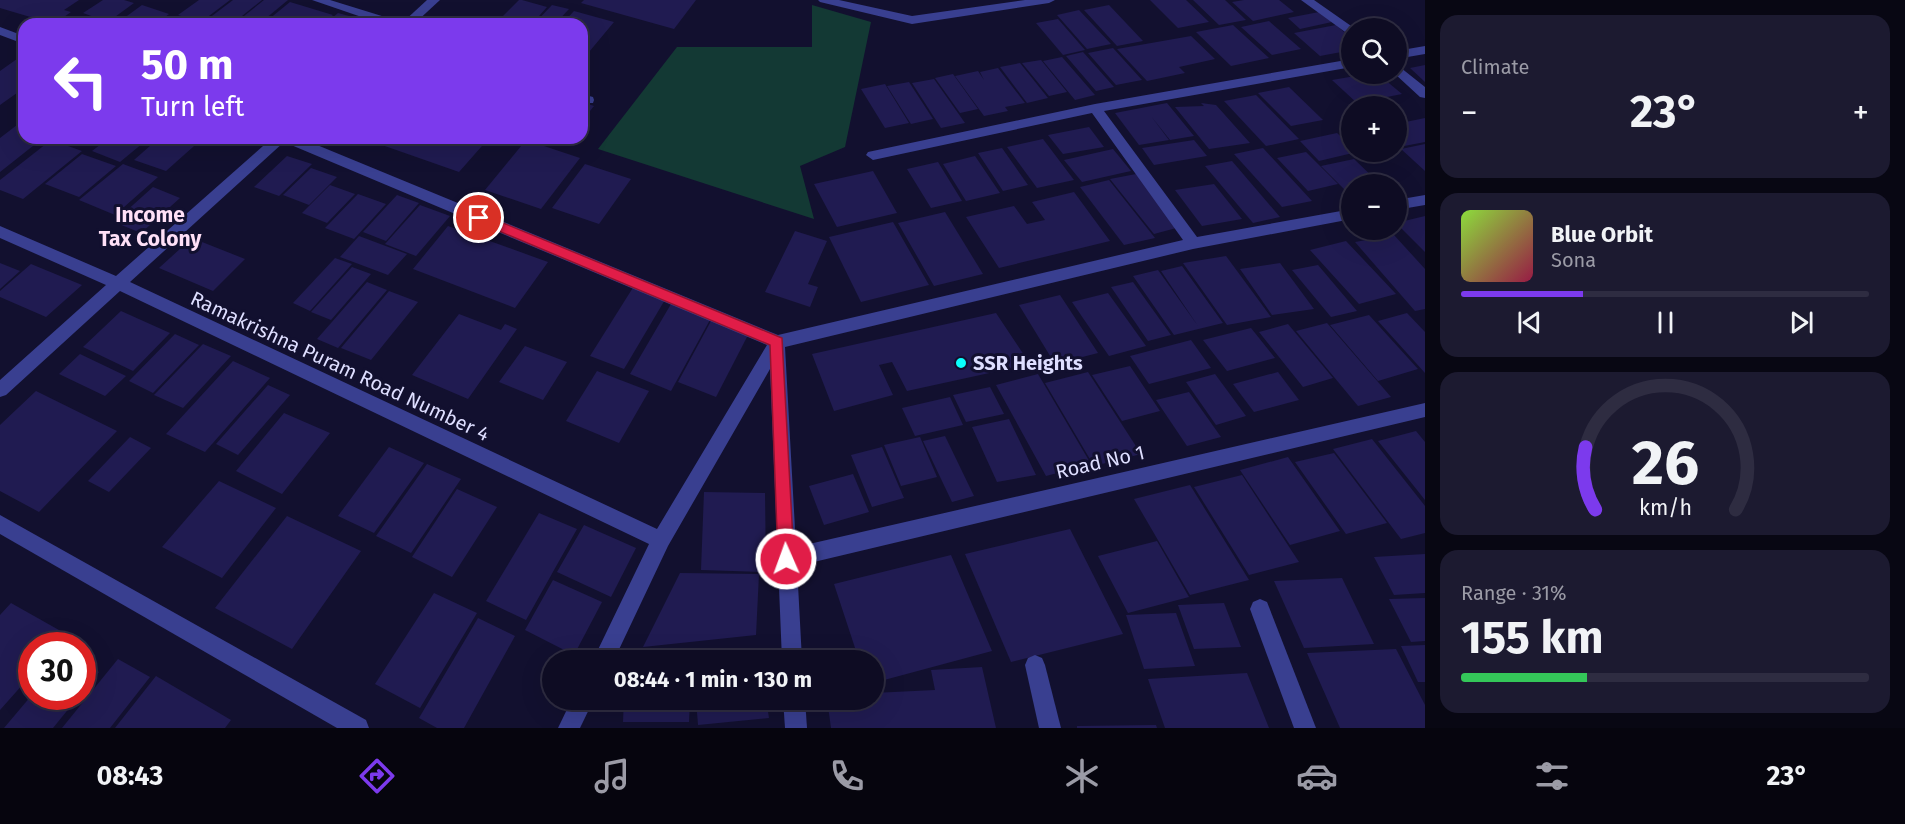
<!DOCTYPE html>
<meta charset="utf-8">
<style>
:root{--surface:#0e0c23;--page:#1c1a30;--text:#f1f3f6;--muted:#9b9ba6;--line:#2e2c41;--accent:#7c3aed}
body{margin:0;font-family:"Fira Sans",sans-serif;background:var(--page);color:var(--text);height:100vh;display:flex;flex-direction:column;font-size:22px;white-space:nowrap}
*{box-sizing:border-box;margin:0}
p{font-size:20px;color:var(--muted)}
.icon{flex:none;width:33px;height:33px;fill:none;stroke:currentColor;stroke-width:2;stroke-linecap:round;stroke-linejoin:round}
.map{position:relative;flex:1;overflow:hidden}
.drawer{display:flex;flex-direction:column;gap:15px;padding:15px;background:#080713;width:480px}
.drawer>*{flex:none}
.guide{position:absolute;left:18px;top:18px;width:570px;height:126px;border-radius:18px;box-shadow:0 6px 24px #0002,0 0 0 2px var(--line);background:#7c3aed;color:#fff;overflow:hidden}
.fabs{position:absolute;left:1341px;top:18px;display:grid;gap:12px}
.fabs a{display:grid;place-items:center;width:66px;height:66px;border-radius:50%;background:var(--surface);box-shadow:0 6px 24px #0002,0 0 0 2px var(--line);font-size:30px}
.speed{position:absolute;left:18px;top:632px;display:flex;gap:12px;font-size:30px;font-weight:700;text-align:center}
.speed>*{display:grid;place-content:center;width:78px;height:78px;border-radius:50%;background:var(--surface);box-shadow:0 6px 24px #0002,0 0 0 2px var(--line);line-height:1}
.speed .limit{border:9px solid #d22;background:#fff;color:#111}
.pin{position:absolute;display:grid;place-items:center;width:51px;height:51px;color:#fff;margin:-26px;border:3px solid #fff;border-radius:50%;box-shadow:0 2px 6px #0007}
.me{position:absolute;width:66px;margin:-33px;rotate:358deg;stroke-linejoin:round;filter:drop-shadow(0 0 4px #0008)}
.turn{display:flex;align-items:center;gap:21px;height:126px;padding:0 24px;font-size:27px}
.turn .icon{width:78px;height:78px;stroke-width:2.5}
.turn b{display:block;font-size:42px;line-height:51px}
.big{font-size:45px;font-weight:700;line-height:1.1}
.drawer .tile{flex:1;display:flex;flex-direction:column;justify-content:center;gap:9px;min-width:0;padding:0 21px;border-radius:18px;background:var(--page)}
.drawer .dial{align-items:center;gap:0}
.dial svg{height:156px;overflow:visible;fill:none;stroke:var(--line);stroke-width:7;stroke-linecap:round;text-anchor:middle}
.dial text{fill:var(--text);stroke:none}
.song{display:flex;align-items:center;gap:18px}
.cover{width:72px;height:72px;border-radius:9px;background:linear-gradient(135deg,hsl(90 70% 55%),hsl(340 70% 35%))}
.played{height:6px;border-radius:3px;background:linear-gradient(90deg,var(--accent) 30%,var(--line) 30%)}
.keys{display:flex;justify-content:space-around;direction:ltr}
.heat{display:flex;justify-content:space-between;align-items:center;font-size:33px;direction:ltr}
.charge{height:9px;border-radius:4px;background:linear-gradient(90deg,#34c759 31%,var(--line) 0)}
.trip{position:absolute;left:542px;top:650px;width:342px;height:60px;border-radius:30px;background:var(--surface);box-shadow:0 6px 24px #0002,0 0 0 2px var(--line);font-weight:700;line-height:60px;text-align:center}
.tabs{display:flex;height:96px;justify-content:space-around;align-items:center;background:#06050e;color:var(--muted)}
.tabs .icon{width:42px;height:42px}
.tabs .selected{color:var(--accent)}
.tabs b{font-size:27px;color:var(--text)}
main{display:flex;flex:1;min-height:0}
.map>svg:first-child{display:block}
</style>
<main>
<div class="map">
<svg width="1425" height="728" viewBox="0 0 1425 728">
<rect width="100%" height="100%" fill="#12102f"/>
<!-- green -->
<polygon fill="#133934" points="812,5 871,22 845,147 800,166 814,219 598,149 677,47 812,47"/>
<!-- building -->
<g fill="#201b51">
<polygon points="0,0 79,0 64,10 71,12 54,24 0,8"/>
<polygon points="103,0 124,0 134,3 108,22 83,13"/>
<polygon points="199,0 230,0 201,22 178,15"/>
<polygon points="233,0 262,0 232,24 204,22"/>
<polygon points="264,0 288,0 259,24 234,24"/>
<polygon points="519,0 522,0 547,7 532,24 516,24 500,19"/>
<polygon points="584,0 696,0 674,29 581,3"/>
<polygon points="1150,0 1186,0 1209,22 1178,28"/>
<polygon points="1193,0 1225,0 1246,20 1219,25"/>
<polygon points="1244,0 1279,0 1294,12 1253,21 1232,2"/>
<polygon points="290,2 333,15 322,24 263,24"/>
<polygon points="142,5 169,14 156,24 116,24"/>
<polygon points="552,5 569,9 555,24 534,24"/>
<polygon points="1109,5 1143,41 1117,46 1084,10"/>
<polygon points="1079,10 1111,44 1087,49 1057,15"/>
<polygon points="574,11 614,22 584,58 582,58 582,24 562,24"/>
<polygon points="1319,12 1332,22 1300,29 1288,18"/>
<polygon points="338,13 375,23 375,24 325,24"/>
<polygon points="1058,19 1085,50 1063,55 1036,23"/>
<polygon points="1269,21 1301,49 1272,55 1241,27"/>
<polygon points="1233,25 1269,58 1231,66 1196,32"/>
<polygon points="1336,25 1352,39 1352,50 1320,56 1294,33"/>
<polygon points="1191,36 1215,59 1179,67 1185,73 1147,81 1117,49"/>
<polygon points="1113,48 1142,80 1116,85 1088,53"/>
<polygon points="1083,52 1114,87 1096,91 1066,56"/>
<polygon points="24,54 24,88 0,105 0,71"/>
<polygon points="1062,57 1095,95 1075,100 1043,61"/>
<polygon points="1041,60 1067,92 1049,96 1022,63"/>
<polygon points="1020,63 1048,98 1027,103 1000,67"/>
<polygon points="1425,65 1425,82 1410,68"/>
<polygon points="998,68 1025,103 1005,107 1008,111 984,116 955,76 978,71 984,80 980,72"/>
<polygon points="953,74 978,109 960,113 935,78"/>
<polygon points="1367,74 1378,74 1402,94 1357,103 1332,80"/>
<polygon points="934,79 965,123 941,128 912,83"/>
<polygon points="909,82 933,119 911,124 887,86"/>
<polygon points="885,84 909,123 885,128 861,89"/>
<polygon points="1289,87 1323,120 1291,126 1258,93"/>
<polygon points="1256,95 1299,139 1266,146 1224,101"/>
<polygon points="582,102 594,106 582,121"/>
<polygon points="1167,103 1194,136 1170,140 1151,116 1169,140 1139,145 1115,113"/>
<polygon points="1201,103 1216,105 1250,143 1209,149 1175,107 1204,106"/>
<polygon points="1425,118 1425,142 1399,147 1396,145 1396,124"/>
<polygon points="17,125 24,128 24,138 43,138 0,172 0,138"/>
<polygon points="1089,127 1104,147 1063,154 1048,135"/>
<polygon points="1337,133 1352,147 1352,152 1357,152 1319,161 1300,141"/>
<polygon points="71,138 101,138 91,146"/>
<polygon points="109,138 149,138 120,162 92,151"/>
<polygon points="159,138 203,138 166,171 134,160"/>
<polygon points="362,138 489,138 459,172"/>
<polygon points="1043,139 1074,180 1037,188 1007,147"/>
<polygon points="51,140 82,151 23,199 0,190 0,180"/>
<polygon points="526,140 580,158 541,209 485,190"/>
<polygon points="1194,140 1207,156 1154,165 1142,148"/>
<polygon points="1425,144 1425,171 1401,149"/>
<polygon points="1002,148 1028,185 1003,191 978,153"/>
<polygon points="1263,148 1312,201 1282,207 1234,154"/>
<polygon points="1113,149 1131,171 1082,182 1064,160"/>
<polygon points="1306,152 1338,184 1308,191 1277,158"/>
<polygon points="82,154 116,166 79,197 45,184"/>
<polygon points="287,156 312,164 279,196 254,187"/>
<polygon points="975,156 1000,193 966,201 943,164"/>
<polygon points="1354,159 1380,184 1352,184 1352,197 1321,166"/>
<polygon points="1232,161 1280,217 1253,223 1205,166"/>
<polygon points="938,162 962,201 931,208 907,169"/>
<polygon points="123,164 158,177 115,215 79,200"/>
<polygon points="585,164 631,179 599,224 552,208"/>
<polygon points="311,168 337,177 309,205 283,195"/>
<polygon points="873,171 897,213 837,227 814,184"/>
<polygon points="1136,174 1180,227 1154,234 1110,179"/>
<polygon points="1109,180 1155,238 1124,245 1080,187"/>
<polygon points="1214,184 1242,219 1202,226 1175,190"/>
<polygon points="330,185 355,194 327,223 302,213"/>
<polygon points="153,187 180,198 141,233 114,222"/>
<polygon points="1074,192 1110,241 999,268 966,217 1014,206 1027,224 1045,220 1032,202"/>
<polygon points="358,194 386,204 354,239 325,228"/>
<polygon points="397,195 419,203 386,241 363,232"/>
<polygon points="420,205 450,216 416,256 385,244"/>
<polygon points="945,212 983,274 934,286 898,223"/>
<polygon points="1425,216 1425,252 1396,223"/>
<polygon points="893,222 929,285 861,302 829,237"/>
<polygon points="448,226 548,262 515,308 413,269"/>
<polygon points="795,231 827,241 808,284 818,287 810,307 765,292"/>
<polygon points="1394,235 1425,269 1425,309 1415,311 1355,242"/>
<polygon points="359,236 407,254 388,275 340,257"/>
<polygon points="192,238 245,259 213,291 159,268"/>
<polygon points="1346,241 1396,294 1359,304 1310,250"/>
<polygon points="1226,256 1271,317 1227,325 1183,263"/>
<polygon points="335,258 352,264 310,311 293,303"/>
<polygon points="0,263 20,271 0,289"/>
<polygon points="1280,263 1314,309 1272,315 1240,269"/>
<polygon points="31,264 82,285 46,317 0,297 0,291"/>
<polygon points="1318,265 1357,311 1331,317 1292,270"/>
<polygon points="1182,266 1223,323 1174,335 1133,276 1158,270 1198,326 1161,271"/>
<polygon points="352,267 371,274 331,320 311,312"/>
<polygon points="367,282 387,290 338,348 317,339"/>
<polygon points="1133,282 1171,335 1148,341 1111,287"/>
<polygon points="634,286 666,298 624,369 590,356"/>
<polygon points="389,291 418,302 371,360 341,348"/>
<polygon points="1108,293 1146,346 1109,356 1072,302"/>
<polygon points="1060,295 1098,353 1055,364 1019,305"/>
<polygon points="671,304 711,318 671,391 630,374"/>
<polygon points="121,311 170,333 133,371 83,347"/>
<polygon points="996,313 1030,364 907,391 892,362 879,365 893,395 834,411 812,354"/>
<polygon points="1407,313 1425,332 1425,373 1378,321"/>
<polygon points="459,314 501,330 505,324 517,329 468,399 412,375"/>
<polygon points="1369,315 1418,369 1378,381 1330,325"/>
<polygon points="711,321 748,335 716,397 678,382"/>
<polygon points="1327,323 1391,397 1358,406 1296,331"/>
<polygon points="1288,324 1333,378 1303,387 1259,332"/>
<polygon points="1251,328 1275,358 1227,371 1203,340"/>
<polygon points="175,334 199,345 153,393 129,381"/>
<polygon points="1191,340 1211,368 1149,384 1130,356"/>
<polygon points="203,344 231,356 183,408 154,395"/>
<polygon points="525,346 567,362 543,400 499,382"/>
<polygon points="80,354 126,376 105,396 59,374"/>
<polygon points="233,361 270,378 205,452 166,434"/>
<polygon points="1130,366 1160,411 1122,421 1092,375"/>
<polygon points="597,371 649,391 619,443 566,421"/>
<polygon points="1088,372 1141,454 1094,466 1045,383"/>
<polygon points="1278,372 1299,400 1254,412 1233,384"/>
<polygon points="1038,374 1091,464 1046,476 996,385"/>
<polygon points="1215,374 1246,416 1216,425 1186,382"/>
<polygon points="268,385 290,395 238,455 216,444"/>
<polygon points="990,387 1004,414 966,422 953,395"/>
<polygon points="36,391 117,431 39,512 0,491 0,425"/>
<polygon points="1189,392 1221,437 1187,446 1156,400"/>
<polygon points="950,397 963,425 915,436 902,408"/>
<polygon points="284,413 330,433 282,494 236,471"/>
<polygon points="1009,419 1036,475 997,482 972,427"/>
<polygon points="1416,431 1425,442 1425,500 1378,441"/>
<polygon points="945,436 974,496 952,502 923,441"/>
<polygon points="130,437 151,448 109,492 88,481"/>
<polygon points="920,437 937,477 901,486 884,445"/>
<polygon points="1372,439 1425,506 1425,533 1401,539 1333,449"/>
<polygon points="389,447 424,463 374,533 338,516"/>
<polygon points="882,447 904,498 872,507 851,455"/>
<polygon points="1334,453 1387,523 1346,534 1295,462"/>
<polygon points="1288,457 1340,531 1290,545 1240,470"/>
<polygon points="427,464 461,479 411,553 376,536"/>
<polygon points="853,474 869,512 824,525 809,486"/>
<polygon points="1242,475 1299,562 1249,575 1194,487"/>
<polygon points="219,481 276,508 222,578 162,547"/>
<polygon points="1190,485 1249,580 1190,595 1134,499"/>
<polygon points="457,489 497,507 452,577 412,557"/>
<polygon points="704,492 765,493 766,572 701,570"/>
<polygon points="539,513 577,529 526,620 486,601"/>
<polygon points="287,516 361,551 292,649 215,608"/>
<polygon points="584,525 636,548 611,597 557,572"/>
<polygon points="1070,529 1123,634 1011,662 965,554"/>
<polygon points="1157,541 1189,597 1128,613 1098,556"/>
<polygon points="1425,554 1425,593 1394,595 1374,557"/>
<polygon points="951,555 992,651 873,683 873,660 859,660 834,584"/>
<polygon points="680,573 759,574 756,635 643,647"/>
<polygon points="1342,578 1374,644 1304,648 1274,581"/>
<polygon points="553,580 602,602 574,655 525,630"/>
<polygon points="434,593 477,613 420,708 375,684"/>
<polygon points="1425,598 1425,641 1411,642 1389,599"/>
<polygon points="11,603 66,634 57,645 32,645 32,674 0,710 0,615"/>
<polygon points="1224,603 1241,647 1194,649 1178,605"/>
<polygon points="1176,613 1195,666 1144,669 1126,615"/>
<polygon points="478,618 515,636 464,728 437,728 419,718"/>
<polygon points="1425,645 1425,682 1418,682 1401,646"/>
<polygon points="1396,649 1425,705 1425,728 1340,728 1307,653"/>
<polygon points="683,656 683,660 651,660 651,657"/>
<polygon points="118,659 150,677 110,728 62,728"/>
<polygon points="82,662 99,672 82,692"/>
<polygon points="982,667 996,728 831,728 827,699 873,699 873,693 935,690 931,670"/>
<polygon points="1247,673 1269,728 1165,728 1148,679"/>
<polygon points="156,676 231,720 225,728 115,728"/>
<polygon points="31,696 79,696 53,728 4,728"/>
<polygon points="624,699 690,699 689,722 623,722"/>
<polygon points="696,699 766,699 769,718 698,725"/>
<polygon points="1156,725 1157,728 1077,728 1077,726"/>
</g>
<g fill="none" stroke-linecap="round" stroke-linejoin="round">
<!-- minor -->
<g fill="#393f90" fill-rule="evenodd">
<polygon points="312,0 330,0 398,21 400,24 382,24"/>
<polygon points="427,0 440,0 414,24 401,24"/>
<polygon points="818,0 839,0 912,16 1025,0 1055,0 1049,3 912,24 820,2"/>
<polygon points="1301,0 1314,0 1354,28 1352,28 1352,37"/>
<polygon points="0,27 24,36 24,44 0,35"/>
<polygon points="1425,46 1425,54 1396,59 1396,51"/>
<path d="M1352,59V67L1104,111L1197,237L1352,209V219L1193,249L785,347L796,547L1425,403V417L797,566L802,660H782L770,369L668,546L614,660H593L649,544L120,291L6,395L0,397V380L106,285L0,238V226L116,276L272,138H300L778,335L1183,240L1092,113L873,160L866,155L868,152L1095,104ZM284,142L767,345L657,529L130,282Z"/>
<polygon points="1396,64 1425,87 1425,98 1420,97 1395,74 1396,74"/>
<polygon points="582,94 593,97 594,100 593,103 582,103"/>
<polygon points="1425,195 1425,205 1396,210 1396,200"/>
<polygon points="0,515 366,720 369,728 337,728 0,534"/>
<polygon points="1260,599 1267,602 1316,728 1294,728 1250,609 1253,602"/>
<polygon points="1035,655 1042,658 1045,665 1061,728 1039,728 1025,665 1028,658"/>
<polygon points="572,699 594,699 580,728 558,728"/>
<polygon points="783,699 805,699 807,728 785,728"/>
</g>
</g>
<!-- route -->
<polygon fill="#e11d48" stroke="#92132f" stroke-width="1.5" points="479,213 782,338 794,559 792,564 786,567 780,564 778,559 770,345 475,221 475,215"/>
<!-- markers -->
<circle fill="#0afffe" stroke="#12102f" stroke-width="2" cx="961" cy="363" r="6"/>
<g text-anchor="middle" stroke-width="6" stroke-linejoin="round" paint-order="stroke">
<!-- poi labels -->
<g font-size="20" font-weight="bold" fill="#dedeff" stroke="#12102f" text-anchor="start">
<text x="973" y="370">SSR Heights</text>
</g>
<!-- street labels -->
<g font-size="20" fill="#dedeff" stroke="#12102f">
<text transform="translate(340 366) rotate(25)" y="7">Ramakrishna Puram Road Number 4</text>
<text transform="translate(1100 462) rotate(-13)" y="7">Road No 1</text>
</g>
<!-- neighbourhood labels -->
<g font-size="21" font-weight="bold" fill="#ffe0f7" stroke="#12102f">
<text x="150" y="222">Income<tspan x="150" dy="24">Tax Colony</tspan></text>
</g>
</g>
</svg>
<div class="fabs">
<a><svg class="icon" aria-label="search" viewBox="0 0 24 24"><circle cx="10" cy="10" r="6"/><path d="M15 15l6 6"/></svg></a>
<a>+</a>
<a>−</a>
</div>
<div class="speed"><div class="limit">30</div></div>
<div class="pin" style="left:479px;top:218px;background:#d93025"><svg class="icon" aria-label="arrive" viewBox="0 0 24 24"><path d="M6 21V4h12l-3 4 3 4H6"/></svg></div>
<svg class="me" style="left:786px;top:559px" viewBox="-20 -20 40 40"><circle r="17" fill="#e11d48" stroke="#fff" stroke-width="3"/><path d="M0-11L8 9 0 5-8 9z" fill="#fff"/></svg>
<div class="trip">08:44 · 1 min · 130 m</div>
<div class="guide">
<div class="turn"><svg class="icon" aria-label="left" viewBox="0 0 24 24"><path d="M17 20v-9H6M10 6l-5 5 5 5"/></svg><div><b>50 m</b>Turn left</div></div>
</div>
</div>
<section class="drawer">
<div class="tile"><p>Climate</p>
<div class="heat"><a>−</a><b class="big">23°</b><a>+</a></div>
</div>
<div class="tile">
<div class="song"><i class="cover"></i><div><b>Blue Orbit</b><p>Sona</p></div></div>
<div class="played"></div>
<div class="keys"><svg class="icon" aria-label="previous" viewBox="0 0 24 24"><path d="M18 5L8 12l10 7zM5 5v14"/></svg><svg class="icon" aria-label="pause" viewBox="0 0 24 24"><path d="M8 5v14M16 5v14"/></svg><svg class="icon" aria-label="next" viewBox="0 0 24 24"><path d="M6 5l10 7-10 7zM19 5v14"/></svg></div>
</div>
<div class="tile dial"><svg viewBox="0 0 100 80">
<path d="M14 69A42 42 0 1 1 86 69"/>
<path d="M14 69A42 42 0 0 1 9 37" stroke="#7c3aed"/>
<text x="50" y="56" font-size="32" font-weight="700">26</text>
<text x="50" y="72" font-size="11">km/h</text>
</svg></div>
<div class="tile"><p>Range · 31%</p><b class="big">155 km</b><div class="charge"></div></div>
</section>
</main>
<nav class="tabs">
<b>08:43</b>
<svg class="icon selected" aria-label="directions" viewBox="0 0 24 24"><path d="M12 3l9 9-9 9-9-9zM9 14v-3h6M13 9l2 2-2 2"/></svg>
<svg class="icon" aria-label="music" viewBox="0 0 24 24"><path d="M9 18V5l10-2v13"/><circle cx="6" cy="18" r="3"/><circle cx="16" cy="16" r="3"/></svg>
<svg class="icon" aria-label="phone" viewBox="0 0 24 24"><path d="M5 4h4l2 5-3 2q2 4 5 5l2-3 5 2v4C11 20 4 13 5 4z"/></svg>
<svg class="icon" aria-label="climate" viewBox="0 0 24 24"><path d="M12 3v18M4 7l16 10M4 17L20 7"/></svg>
<svg class="icon" aria-label="car" viewBox="0 0 24 24"><path d="M5 17H2v-5l4-1 3-4h7l3 4 3 1v5h-3M9 17h6M6 11h13"/><circle cx="7" cy="17" r="2"/><circle cx="17" cy="17" r="2"/></svg>
<svg class="icon" aria-label="filters" viewBox="0 0 24 24"><path d="M4 7h16M4 17h16"/><circle cx="9" cy="7" r="2"/><circle cx="15" cy="17" r="2"/></svg>
<b>23°</b>
</nav>
